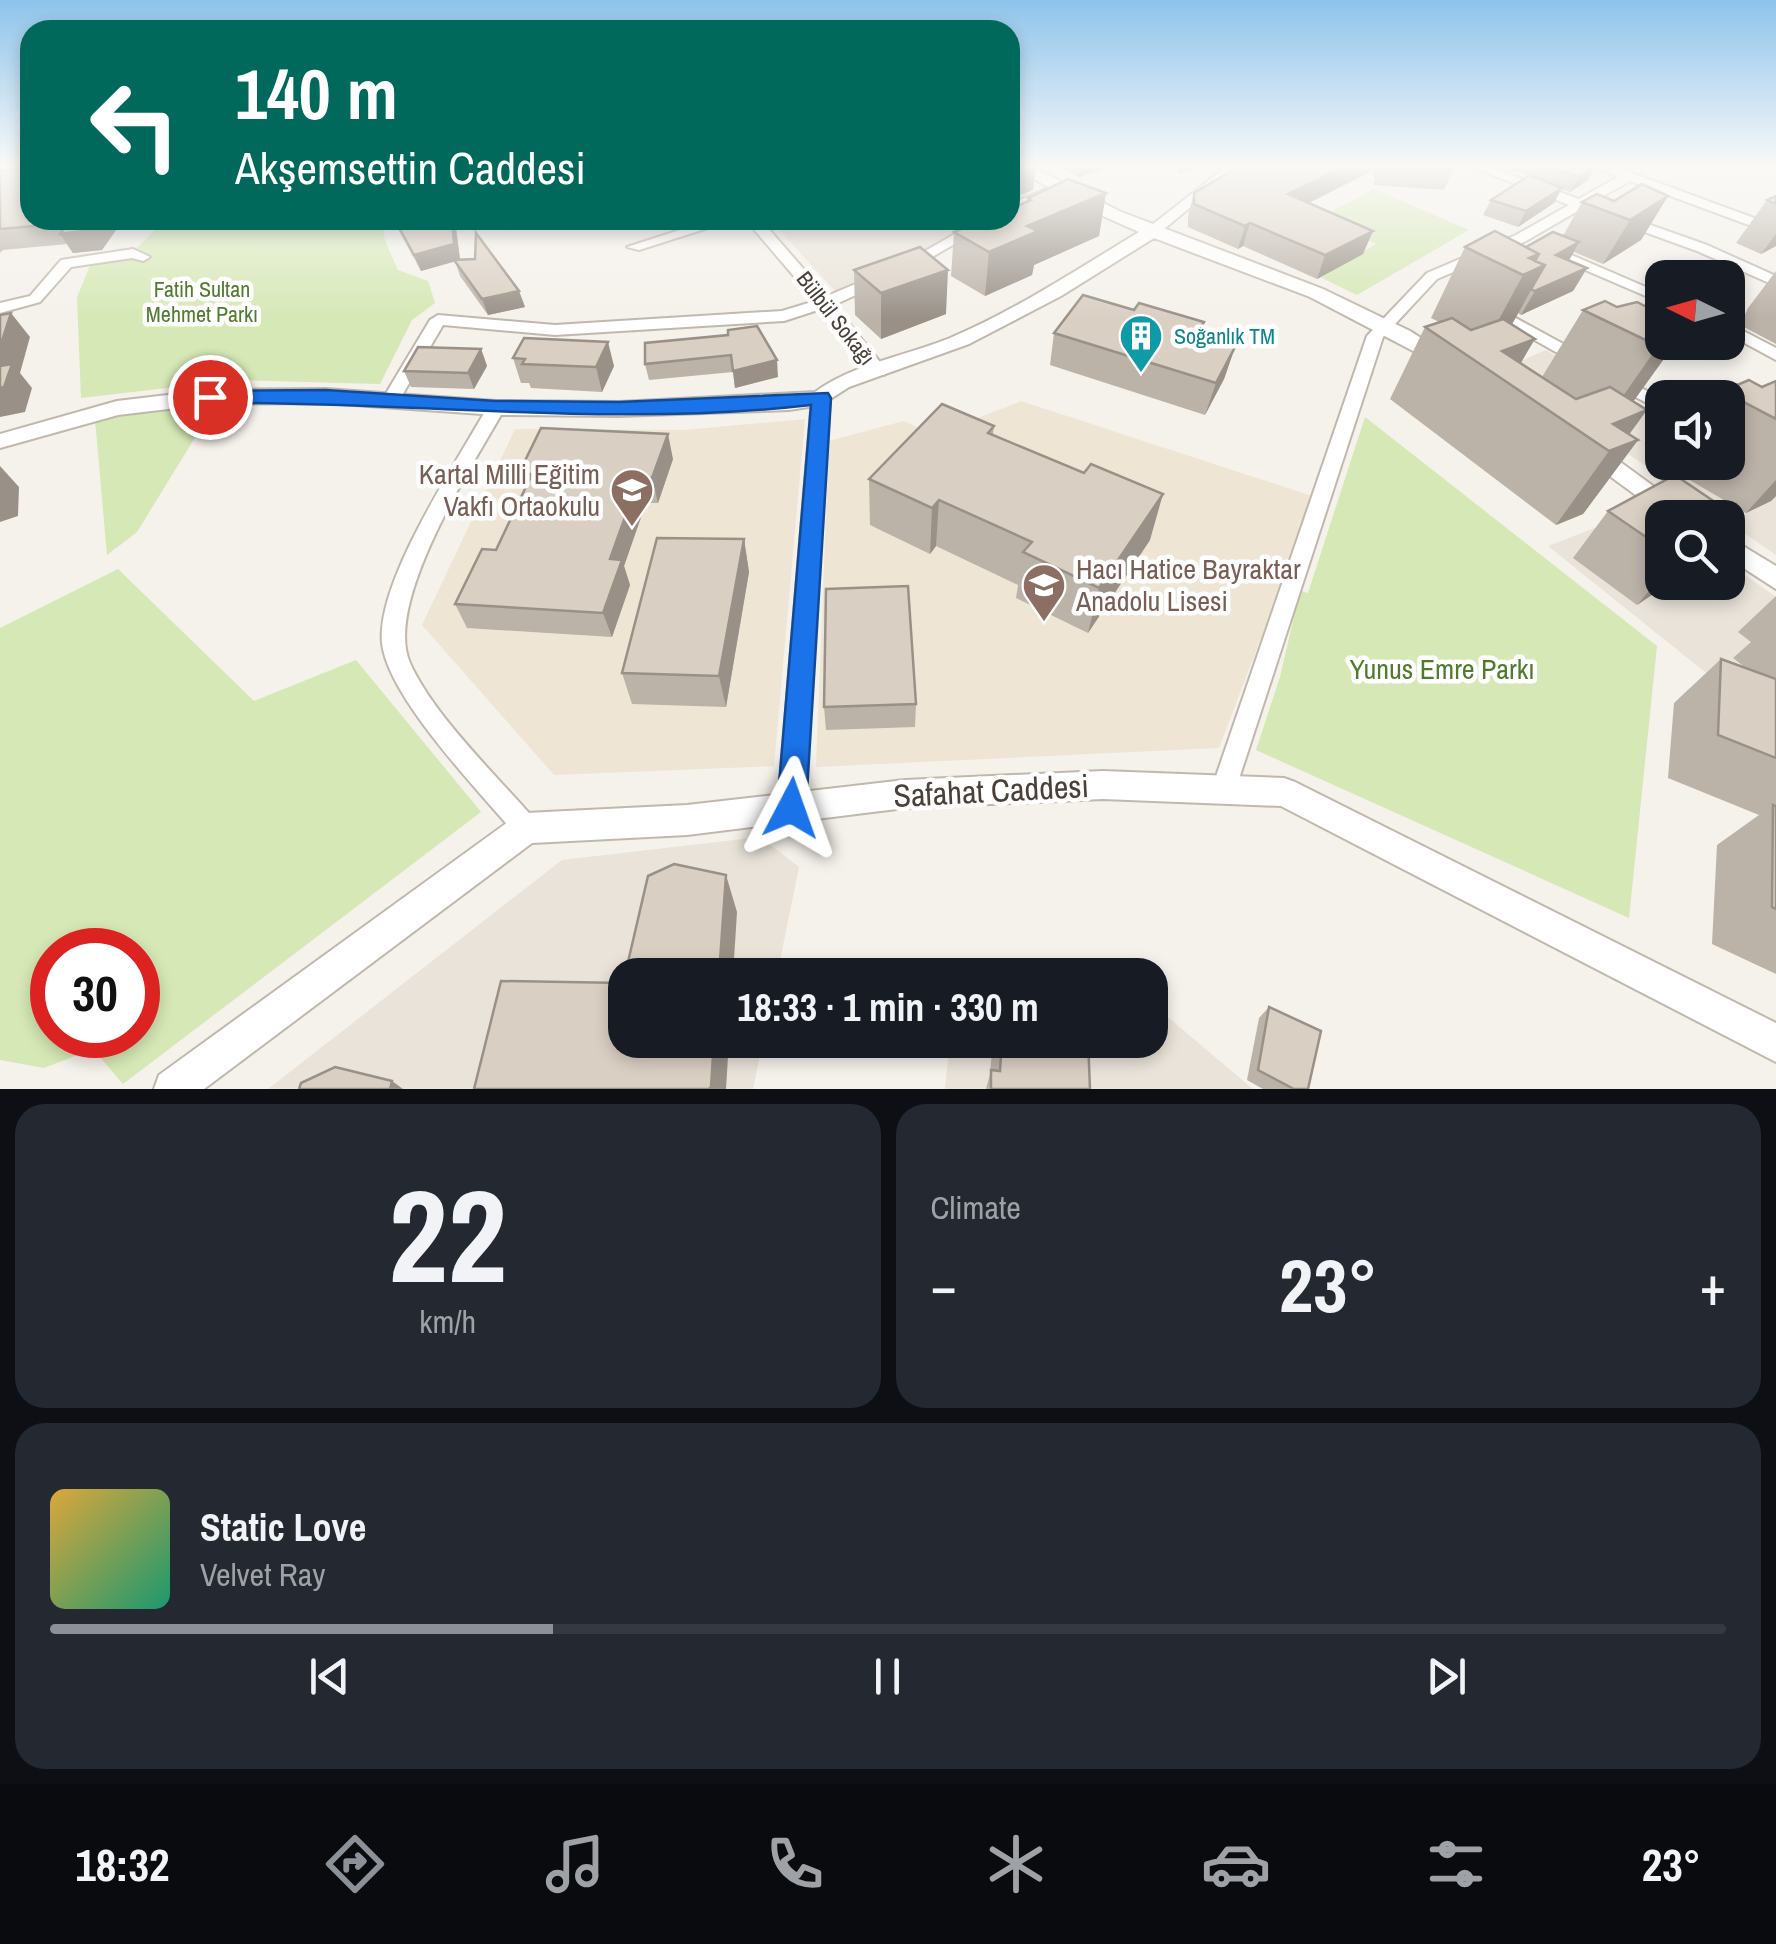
<!DOCTYPE html>
<meta charset="utf-8">
<style>
:root{--surface:#171b24;--page:#242831;--text:#f1f3f6;--muted:#9ea1a6;--line:#363941;--accent:#8c9099}
body{margin:0;font-family:"Archivo Narrow",sans-serif;background:var(--page);color:var(--text);height:100vh;display:flex;flex-direction:column;font-size:38px;white-space:nowrap}
*{box-sizing:border-box;margin:0}
p{font-size:32px;color:var(--muted)}
.icon{flex:none;width:55px;height:55px;fill:none;stroke:currentColor;stroke-width:2;stroke-linecap:round;stroke-linejoin:round}
.map{position:relative;height:1089px;overflow:hidden}
.drawer{display:flex;flex-direction:column;gap:15px;padding:15px;background:#0d0f14;flex:1}
.drawer>*{flex:none}
.top-card{position:absolute;left:20px;top:20px;width:1000px;height:210px;border-radius:30px;box-shadow:0 5px 15px #0003;background:#00695c;color:#fff;overflow:hidden}
.needle{width:65px;rotate:275deg}
.buttons{position:absolute;left:1645px;top:260px;display:grid;gap:20px}
.buttons a{display:grid;place-items:center;width:100px;height:100px;border-radius:20px;background:var(--surface);box-shadow:0 5px 15px #0003;font-size:50px}
.speed{position:absolute;left:30px;top:928px;display:flex;gap:20px;font-size:50px;font-weight:700;text-align:center}
.speed>*{display:grid;place-content:center;width:130px;height:130px;border-radius:50%;background:var(--surface);box-shadow:0 5px 15px #0003;line-height:1}
.speed .limit{border:15px solid #d22;background:#fff;color:#111}
.pin{position:absolute;display:grid;place-items:center;width:85px;height:85px;color:#fff;margin:-42px;border:5px solid #fff;border-radius:50%;box-shadow:0 2px 10px #0007}
.me{position:absolute;width:110px;margin:-55px;rotate:4deg;stroke-linejoin:round;filter:drop-shadow(0 0 8px #0008)}
.turn{display:flex;align-items:center;gap:35px;height:210px;padding:0 50px;font-size:45px}
.turn .icon{width:130px;height:130px;stroke-width:2.5}
.turn b{display:block;font-size:70px;line-height:85px}
.big{font-size:75px;font-weight:800;line-height:1.1}
.drawer .widget{flex:1;display:flex;flex-direction:column;justify-content:center;gap:15px;min-width:0;padding:0 35px;border-radius:30px;background:var(--page)}
.drawer .dial{align-items:center;gap:0}
.dial b{font-size:130px;line-height:1}
.song{display:flex;align-items:center;gap:30px}
.cover{width:120px;height:120px;border-radius:15px;background:linear-gradient(135deg,hsl(40 70% 55%),hsl(160 70% 35%))}
.played{height:10px;border-radius:5px;background:linear-gradient(90deg,var(--accent) 30%,var(--line) 30%)}
.keys{display:flex;justify-content:space-around;direction:ltr}
.heat{display:flex;justify-content:space-between;align-items:center;font-size:55px;direction:ltr}
.drawer .tiles{flex:1;display:grid;gap:15px;grid-template-columns:1fr 1fr}
.widget:last-child{grid-column:span 2}
.trip{position:absolute;left:608px;top:958px;width:560px;height:100px;border-radius:30px;background:var(--surface);box-shadow:0 5px 15px #0003;font-weight:800;line-height:100px;text-align:center}
.dock{display:flex;height:160px;justify-content:space-around;align-items:center;background:#090b0e;color:var(--muted)}
.dock .icon{width:70px;height:70px}
.dock .on{color:var(--accent)}
.dock b{font-size:45px;color:var(--text)}
.map>svg:first-child{display:block}
</style>
<div class="map">
<svg width="1776" height="1089" viewBox="0 0 1776 1089">
<rect width="100%" height="100%" fill="#f5f1eb"/>
<!-- residential -->
<g fill="#e9e3d9">
<polygon points="770,220 981,220 838,294"/>
<polygon points="1546,350 1662,420 1662,462 1728,462 1776,489 1776,555 1728,522 1728,518 1721,517 1503,369"/>
<polygon points="1649,507 1662,518 1662,582 1728,582 1728,563 1776,597 1776,729 1548,546"/>
<polygon points="760,837 799,867 777,975 625,975 625,1040 763,1040 753,1089 268,1089 562,860"/>
<polygon points="1150,1013 1163,1013 1253,1089 945,1089 950,1040 1150,1040"/>
</g>
<!-- education -->
<g fill="#eee5d5">
<polygon points="1021,401 1315,497 1219,748 816,767 829,441 904,421 927,432 948,430"/>
<polygon points="805,419 774,766 554,775 422,625 515,429 683,430"/>
</g>
<!-- green -->
<g fill="#d5e8b5" fill-rule="evenodd">
<polygon points="1374,189 1469,230 1357,295 1320,277 1376,244 1319,218"/>
<polygon points="164,220 382,220 385,241 398,270 428,281 435,303 412,320 380,384 236,380 81,398 77,297 91,263 138,247"/>
<polygon points="218,400 137,532 107,555 95,419"/>
<polygon points="1365,417 1657,646 1629,918 1256,750 1280,677 1300,591 1308,593"/>
<path d="M118,569L254,701L356,660L481,812L123,1084L93,1049L44,1068L0,1060V628ZM138,950V1035H52V950Z"/>
</g>
<g fill="none" stroke-linecap="round" stroke-linejoin="round">
<!-- minor casing -->
<g stroke="#c1b8ad" stroke-width="4">
<g id="minor">
<polygon points="1226,167 1239,167 1158,234 1148,234 1148,228"/>
<polygon points="1472,167 1489,167 1579,199 1618,177 1598,167 1615,167 1776,226 1776,235 1630,181 1591,203 1596,207 1594,210 1581,209 1526,241 1437,279 1383,337 1236,788 1233,796 1224,799 1215,796 1212,788 1367,336 1427,273 1516,235 1569,205"/>
<polygon points="1051,187 1056,188 1056,194 1010,213 1010,204"/>
<polygon points="1625,216 1707,245 1776,276 1776,286 1697,251 1620,223 1618,220"/>
<polygon points="711,220 733,220 639,250 627,247"/>
<polygon points="746,220 761,220 827,296 872,277 882,277 882,283 834,305 884,367 884,375 872,375 821,309 784,321 555,335 443,325 397,404 391,405 382,400 430,320 438,315 555,325 782,311 815,301"/>
<polygon points="979,220 996,220 913,268 901,265"/>
<polygon points="1546,244 1662,294 1662,303 1541,251 1541,245"/>
<polygon points="133,249 150,257 143,261 132,258 71,267 40,302 0,313 0,303 30,296 61,260"/>
<polygon points="1490,304 1589,358 1591,361 1589,364 1577,364 1485,312 1485,306"/>
<polygon points="1728,323 1776,348 1776,360 1728,334"/>
<polygon points="1617,375 1662,399 1662,411 1611,384 1609,380"/>
<polygon points="821,393 830,398 804,808 800,816 791,820 782,816 778,808 812,398"/>
<path d="M496,402L505,408C474,463 383,602 410,663C434,716 496,775 535,820L539,828L535,836L526,840L517,836C481,793 388,698 382,643C376,582 456,463 487,408Z"/>
</g>
</g>
<!-- tertiary casing -->
<g stroke="#c1b8ad" stroke-width="4">
<g id="tertiary">
<path d="M1015,167H1033L1119,211L1323,289L1410,331L1455,360L1452,364H1438L1310,297L1154,238L1061,296L969,344L849,387L821,405L789,410L619,416L496,415L326,403L210,404L118,415L0,448V434L117,401L210,390L326,389L496,401L619,402L815,392C853,364 906,356 950,338C1016,310 1078,269 1139,232L1076,204Z"/>
<polygon points="1589,442 1597,445 1697,518 1667,518 1581,455 1578,450"/>
<polygon points="1728,537 1776,566 1776,589 1728,558"/>
<polygon points="1103,771 1284,778 1295,782 1776,1023 1776,1062 1281,806 1103,799 905,808 687,835 532,843 204,1089 154,1089 159,1075 515,817 526,813 687,805 905,780"/>
</g>
</g>
<!-- minor -->
<use href="#minor" fill="#fff" fill-rule="evenodd"/>
<!-- tertiary -->
<use href="#tertiary" fill="#fff" fill-rule="evenodd"/>
</g>
<!-- wall -->
<g fill="#bbb2a8">
<polygon points="6,167 30,167 30,220 123,220 102,250 73,253 67,244 3,250 0,253 0,171 8,169"/>
<polygon points="1058,167 1111,167 1079,177"/>
<polygon points="1238,167 1454,167 1454,168 1444,190 1373,185 1375,180 1372,171 1309,203 1363,254 1317,279 1243,246 1238,249 1188,227 1188,216 1194,193"/>
<polygon points="1504,167 1595,167 1588,180 1570,192 1561,189 1554,203 1518,227 1483,215 1491,200 1529,176"/>
<polygon points="1106,193 1099,236 1034,265 1032,275 985,296 951,276 954,232 1027,202 1028,198"/>
<polygon points="1668,196 1641,240 1603,264 1574,252 1569,260 1587,268 1573,291 1521,315 1518,313 1511,325 1521,363 1542,377 1583,310 1662,342 1676,342 1633,401 1629,434 1638,440 1583,514 1556,525 1390,399 1425,327 1439,322 1431,318 1465,247 1526,247 1563,236 1582,202"/>
<polygon points="1776,196 1776,246 1761,254 1736,243 1767,200"/>
<polygon points="393,220 455,220 460,259 519,291 525,307 488,315 460,276 455,261 421,271"/>
<polygon points="854,270 946,314 881,339 855,315"/>
<polygon points="1776,271 1776,344 1740,325 1748,308"/>
<polygon points="1054,333 1200,337 1235,347 1224,379 1205,415 1050,365"/>
<polygon points="728,335 778,377 735,388 733,372 649,380 645,364"/>
<polygon points="481,349 487,366 474,389 411,387 404,371"/>
<polygon points="513,358 614,366 602,392 531,388 529,383 521,383"/>
<polygon points="1776,380 1776,496 1771,501 1746,513 1664,465 1666,462 1728,462 1728,398 1718,398 1723,391 1760,387"/>
<polygon points="994,426 993,435 1150,540 1088,633 1016,598 1018,585 936,546 930,554 870,525 869,479"/>
<polygon points="673,459 658,503 646,503 624,566 630,585 612,637 467,628 455,604 496,550 525,490 519,473"/>
<polygon points="1675,475 1740,519 1728,533 1728,518 1662,518 1662,582 1671,582 1637,605 1573,558 1608,511"/>
<polygon points="744,539 749,572 726,707 632,704 622,673"/>
<polygon points="1776,596 1776,974 1712,944 1717,845 1759,815 1668,778 1674,703 1721,659 1746,668 1733,658 1751,642 1738,632"/>
<polygon points="916,704 915,727 826,730 824,707"/>
<polygon points="1269,1007 1308,1089 1263,1089 1247,1080 1259,1018"/>
<polygon points="993,1040 1088,1040 1090,1089 986,1089 990,1074"/>
</g>
<!-- shaded-wall -->
<g fill="#999188">
<polygon points="1020,167 1036,167 1033,190 1010,199 1010,170"/>
<polygon points="1081,167 1111,167 1079,177"/>
<polygon points="1179,167 1203,167 1178,173"/>
<polygon points="1344,167 1374,167 1372,171 1280,217 1288,194"/>
<polygon points="1595,167 1588,180 1570,192 1579,177"/>
<polygon points="1562,188 1554,203 1518,227 1526,211"/>
<polygon points="1106,193 1099,236 1034,265 1032,275 985,296 989,252 1027,226"/>
<polygon points="1668,196 1641,240 1603,264 1630,220"/>
<polygon points="97,220 123,220 102,250 73,253 60,234"/>
<polygon points="452,220 455,220 460,260 421,271 414,255"/>
<polygon points="513,220 553,220 516,229"/>
<polygon points="1250,223 1243,246 1238,249 1245,226"/>
<polygon points="1373,231 1363,254 1317,279 1325,255"/>
<polygon points="1776,234 1776,246 1761,254"/>
<polygon points="1579,242 1566,266 1556,255"/>
<polygon points="1539,254 1545,265 1505,337 1484,347 1523,275 1529,258"/>
<polygon points="1587,268 1573,291 1521,315 1535,291"/>
<polygon points="948,270 946,314 881,339 881,293"/>
<polygon points="519,291 525,307 488,315 482,299"/>
<polygon points="11,313 30,337 20,373 32,388 25,412 0,417 0,347"/>
<polygon points="1535,339 1509,383 1502,351"/>
<polygon points="608,342 614,366 602,392 596,367"/>
<polygon points="1667,342 1676,342 1628,409 1607,419 1658,346"/>
<polygon points="1235,347 1224,379 1205,415 1216,383"/>
<polygon points="481,349 487,366 474,389 468,373"/>
<polygon points="777,360 778,377 735,388 733,371"/>
<polygon points="1647,410 1620,447 1638,440 1583,514 1556,525 1609,451 1613,424"/>
<polygon points="668,434 673,459 658,503 652,478"/>
<polygon points="0,466 19,487 18,516 0,522"/>
<polygon points="639,478 646,503 624,566 630,585 612,637 603,613 610,559"/>
<polygon points="1776,480 1776,496 1771,501 1746,513"/>
<polygon points="1163,494 1150,540 1088,633 1099,588"/>
<polygon points="939,500 936,546 930,554 932,508"/>
<polygon points="744,539 749,572 726,707 719,676"/>
<polygon points="1662,576 1662,582 1671,582 1637,605"/>
<polygon points="726,875 737,912 733,975 719,975"/>
<polygon points="714,1040 729,1040 726,1089 709,1089"/>
<polygon points="392,1081 403,1089 390,1089"/>
</g>
<!-- building -->
<g fill="#dacfc3" stroke="#999188" stroke-width="2.5">
<polygon points="19,167 30,167 30,220 97,220 89,230 60,234 68,223 0,229 0,171"/>
<polygon points="1238,167 1344,167 1288,194 1373,231 1325,255 1250,223 1245,226 1194,204 1194,193"/>
<polygon points="1552,167 1594,167 1579,177"/>
<polygon points="1530,175 1562,188 1526,211 1491,200"/>
<polygon points="1068,179 1106,193 1027,226 1038,231 989,252 954,232 984,220 1010,220 1010,209 1031,200 1028,198"/>
<polygon points="1642,184 1668,196 1630,220 1582,202 1597,194 1614,201"/>
<polygon points="1776,196 1776,204 1767,200"/>
<polygon points="395,220 452,220 454,244 414,255"/>
<polygon points="1495,231 1539,254 1529,258 1545,265 1523,275 1465,247"/>
<polygon points="1553,232 1579,242 1556,255 1587,268 1535,291 1531,289 1545,265 1535,261 1539,254 1526,247"/>
<polygon points="476,233 519,291 482,299 454,260 475,259"/>
<polygon points="920,247 948,270 881,293 854,270"/>
<polygon points="1083,295 1134,310 1139,303 1204,322 1196,336 1235,347 1216,383 1054,333"/>
<polygon points="1605,301 1617,307 1637,302 1662,315 1662,324 1659,326 1662,327 1662,342 1667,342 1658,346 1583,310"/>
<polygon points="11,313 0,347 0,315"/>
<polygon points="1452,318 1471,330 1503,319 1535,339 1502,351 1554,385 1576,399 1610,387 1647,410 1613,424 1638,440 1609,451 1425,327"/>
<polygon points="757,326 777,360 733,371 731,355 645,364 645,343 728,335 728,330"/>
<polygon points="524,338 608,342 596,367 522,364 525,359 513,358"/>
<polygon points="418,347 481,349 468,373 404,371"/>
<polygon points="12,364 4,387 0,388 0,366"/>
<polygon points="1749,380 1762,387 1776,381 1776,419 1723,391"/>
<polygon points="942,404 994,426 988,433 1084,473 1091,464 1163,494 1099,588 1023,552 1032,542 939,500 932,508 869,479"/>
<polygon points="541,428 668,434 652,478 639,478 610,559 622,560 603,613 455,604 482,549 496,550 532,474 519,473"/>
<polygon points="1675,475 1740,519 1728,527 1728,518 1662,518 1662,548 1608,511"/>
<polygon points="657,538 744,539 719,676 622,673"/>
<polygon points="908,586 916,704 824,707 826,589"/>
<polygon points="1721,659 1776,679 1776,758 1718,735"/>
<polygon points="1773,805 1776,806 1776,909 1772,907"/>
<polygon points="674,864 726,875 719,975 625,975 648,876"/>
<polygon points="625,976 625,1040 714,1040 711,1087 709,1089 474,1089 501,981 623,983"/>
<polygon points="1269,1007 1321,1031 1308,1089 1294,1089 1258,1070"/>
<polygon points="1002,1040 1088,1040 1090,1089 991,1089 991,1070 1000,1071"/>
<polygon points="335,1067 392,1081 390,1089 299,1089 301,1083"/>
</g>
<!-- sky -->
<linearGradient id="sky" x2="0" y2="1"><stop stop-color="#8fc3eb"/><stop offset="0.52" stop-color="#faf9f6"/><stop offset="1" stop-color="#faf9f6" stop-opacity="0"/></linearGradient>
<rect width="1776" height="319" fill="url(#sky)"/>
<!-- route -->
<path fill="#1a73e8" stroke="#114b97" stroke-width="2.5" d="M326,390L496,401L619,402L828,393L831,398L806,808L801,818L791,821L781,818L777,808L811,405C611,428 410,401 210,403L200,397L210,391Z"/>
<!-- icons -->
<defs>
<g id="building-pin" transform="scale(2.25)"><path d="M0 17L-7.5 6A9.5 9.5 0 1 1 7.5 6Z" fill="#0f9aa8" stroke="#fff"/><path d="M-4-6H4V6H1V3H-1V6H-4ZM-2.5-4.3h1.7v1.8h-1.7ZM.8-4.3h1.7v1.8H.8ZM-2.5-1h1.7V.8h-1.7ZM.8-1h1.7V.8H.8Z" fill="#fff"/></g>
<g id="school-pin" transform="scale(2.25)"><path d="M0 17L-7.5 6A9.5 9.5 0 1 1 7.5 6Z" fill="#8d6e63" stroke="#fff"/><path d="M0-5L7-2L0 1L-7-2ZM-4 1L0 2.5L4 1V4Q0 6-4 4Z" fill="#fff"/></g>
</defs>
<g fill-rule="evenodd">
<use href="#building-pin" x="1141" y="336"/>
<use href="#school-pin" x="632" y="490"/>
<use href="#school-pin" x="1044" y="585"/>
</g>
<g text-anchor="middle" stroke-width="9" stroke-linejoin="round" paint-order="stroke">
<!-- far-park labels -->
<g font-size="22" fill="#507b2c" stroke="#fff">
<text x="202" y="297">Fatih Sultan<tspan x="202" dy="25">Mehmet Parkı</tspan></text>
</g>
<!-- far-street labels -->
<g font-size="22" fill="#494139" stroke="#fff">
<text transform="translate(836 318) rotate(52)" y="8">Bülbül Sokağı</text>
</g>
<!-- far-culture labels -->
<g font-size="22" fill="#0d838f" stroke="#fff" text-anchor="start">
<text x="1174" y="344">Soğanlık TM</text>
</g>
<!-- education labels -->
<g font-size="28" fill="#785e54" stroke="#fff" text-anchor="end">
<text x="600" y="484">Kartal Milli Eğitim<tspan x="600" dy="32">Vakfı Ortaokulu</tspan></text>
<text x="1076" y="579" text-anchor="start">Hacı Hatice Bayraktar<tspan x="1076" dy="32">Anadolu Lisesi</tspan></text>
</g>
<!-- park labels -->
<g font-size="28" fill="#507b2c" stroke="#fff">
<text x="1442" y="679">Yunus Emre Parkı</text>
</g>
<!-- near-street labels -->
<g font-size="32" fill="#494139" stroke="#fff">
<text transform="translate(991 791) rotate(-3)" y="11">Safahat Caddesi</text>
</g>
</g>
</svg>
<div class="buttons">
<a><svg class="needle" viewBox="-14 -14 28 28"><path d="M0-13l5 13h-10z" fill="#e53935"/><path d="M0 13l5-13h-10z" fill="#9ea1a6"/></svg></a>
<a><svg class="icon" aria-label="sound" viewBox="0 0 24 24"><path d="M4 9h4l5-4v14l-5-4H4zM17 9q2 3 0 6"/></svg></a>
<a><svg class="icon" aria-label="search" viewBox="0 0 24 24"><circle cx="10" cy="10" r="6"/><path d="M15 15l6 6"/></svg></a>
</div>
<div class="speed"><div class="limit">30</div></div>
<div class="pin" style="left:210px;top:397px;background:#d93025"><svg class="icon" aria-label="arrive" viewBox="0 0 24 24"><path d="M6 21V4h12l-3 4 3 4H6"/></svg></div>
<svg class="me" style="left:791px;top:808px" viewBox="-20 -20 40 40"><path d="M0-17L14 15 0 8-14 15z" fill="#1a73e8" stroke="#fff" stroke-width="4"/></svg>
<div class="trip">18:33 · 1 min · 330 m</div>
<div class="top-card">
<div class="turn"><svg class="icon" aria-label="left" viewBox="0 0 24 24"><path d="M17 20v-9H6M10 6l-5 5 5 5"/></svg><div><b>140 m</b>Akşemsettin Caddesi</div></div>
</div>
</div>
<section class="drawer">
<div class="tiles">
<div class="widget dial"><b>22</b><p>km/h</p></div>
<div class="widget"><p>Climate</p>
<div class="heat"><a>−</a><b class="big">23°</b><a>+</a></div>
</div>
<div class="widget">
<div class="song"><i class="cover"></i><div><b>Static Love</b><p>Velvet Ray</p></div></div>
<div class="played"></div>
<div class="keys"><svg class="icon" aria-label="previous" viewBox="0 0 24 24"><path d="M18 5L8 12l10 7zM5 5v14"/></svg><svg class="icon" aria-label="pause" viewBox="0 0 24 24"><path d="M8 5v14M16 5v14"/></svg><svg class="icon" aria-label="next" viewBox="0 0 24 24"><path d="M6 5l10 7-10 7zM19 5v14"/></svg></div>
</div>
</div>
</section>
<nav class="dock">
<b>18:32</b>
<svg class="icon on" aria-label="directions" viewBox="0 0 24 24"><path d="M12 3l9 9-9 9-9-9zM9 14v-3h6M13 9l2 2-2 2"/></svg>
<svg class="icon" aria-label="music" viewBox="0 0 24 24"><path d="M9 18V5l10-2v13"/><circle cx="6" cy="18" r="3"/><circle cx="16" cy="16" r="3"/></svg>
<svg class="icon" aria-label="phone" viewBox="0 0 24 24"><path d="M5 4h4l2 5-3 2q2 4 5 5l2-3 5 2v4C11 20 4 13 5 4z"/></svg>
<svg class="icon" aria-label="climate" viewBox="0 0 24 24"><path d="M12 3v18M4 7l16 10M4 17L20 7"/></svg>
<svg class="icon" aria-label="car" viewBox="0 0 24 24"><path d="M5 17H2v-5l4-1 3-4h7l3 4 3 1v5h-3M9 17h6M6 11h13"/><circle cx="7" cy="17" r="2"/><circle cx="17" cy="17" r="2"/></svg>
<svg class="icon" aria-label="filters" viewBox="0 0 24 24"><path d="M4 7h16M4 17h16"/><circle cx="9" cy="7" r="2"/><circle cx="15" cy="17" r="2"/></svg>
<b>23°</b>
</nav>
